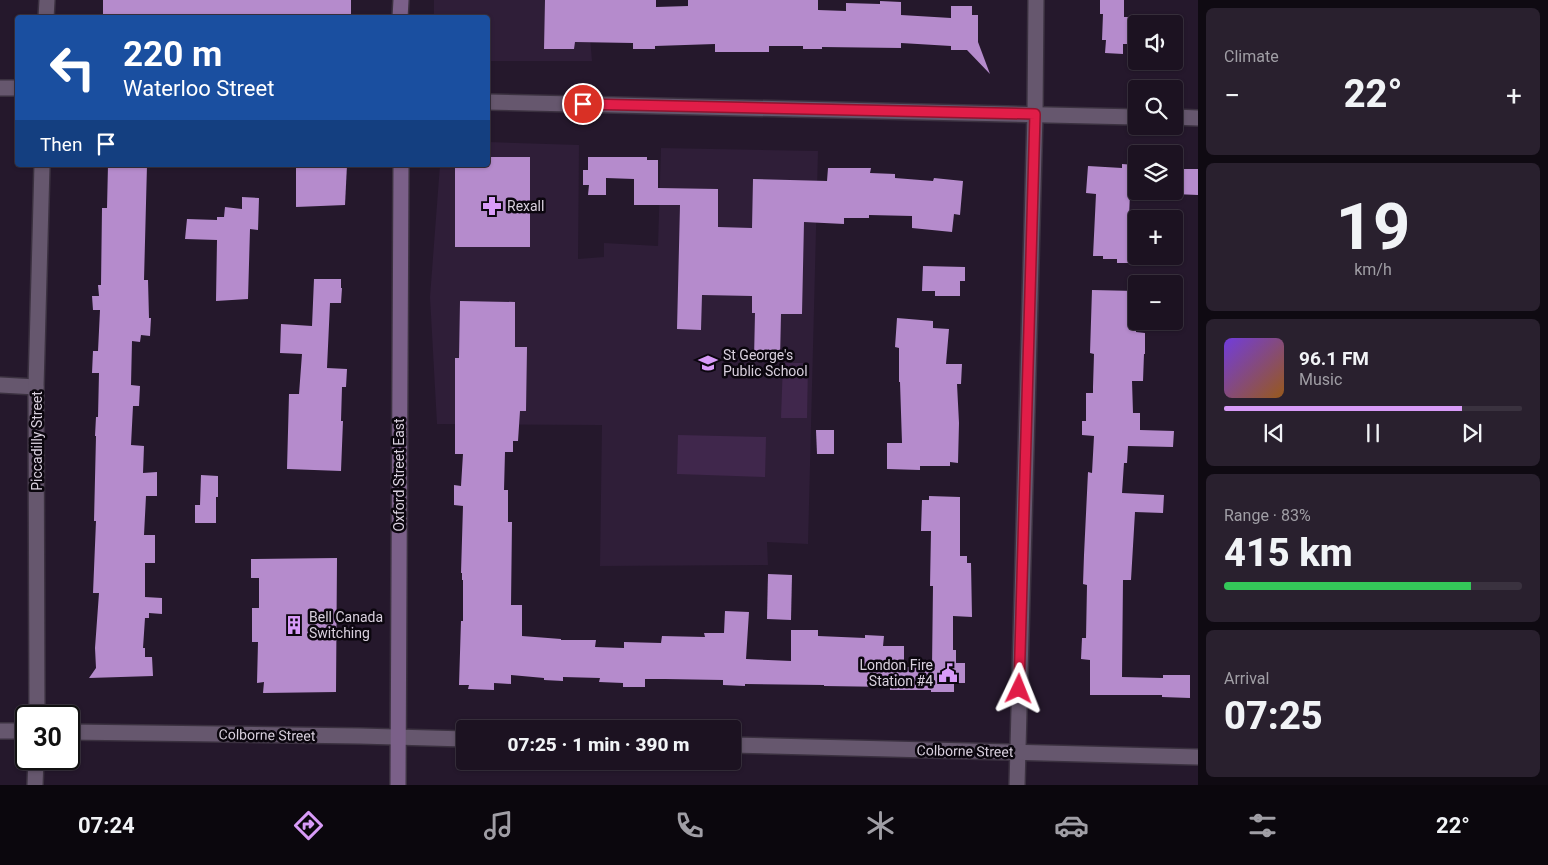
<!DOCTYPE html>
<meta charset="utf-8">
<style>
:root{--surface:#1c1221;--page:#29202e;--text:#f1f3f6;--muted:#a09ea5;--line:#3a323f;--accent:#d89bf8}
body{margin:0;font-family:Roboto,sans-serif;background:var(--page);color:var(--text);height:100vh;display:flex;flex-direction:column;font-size:19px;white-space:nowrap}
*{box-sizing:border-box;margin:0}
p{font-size:16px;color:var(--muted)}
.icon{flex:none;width:28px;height:28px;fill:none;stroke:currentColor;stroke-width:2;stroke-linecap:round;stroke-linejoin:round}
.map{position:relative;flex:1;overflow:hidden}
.details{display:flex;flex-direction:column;gap:8px;padding:8px;background:#0f0a12;width:350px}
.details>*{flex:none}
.top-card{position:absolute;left:15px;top:15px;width:475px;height:152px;border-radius:5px;box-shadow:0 1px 4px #0004,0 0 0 1px var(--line);background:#1a4fa0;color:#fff;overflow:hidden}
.buttons{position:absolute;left:1128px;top:15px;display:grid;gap:10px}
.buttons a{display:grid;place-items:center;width:55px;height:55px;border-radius:5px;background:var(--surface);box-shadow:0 1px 4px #0004,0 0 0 1px var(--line);font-size:25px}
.speed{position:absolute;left:15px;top:705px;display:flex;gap:10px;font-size:25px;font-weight:700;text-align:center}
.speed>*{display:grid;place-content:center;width:65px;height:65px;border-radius:50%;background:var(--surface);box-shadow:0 1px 4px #0004,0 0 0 1px var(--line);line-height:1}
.speed .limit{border:2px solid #111;border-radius:8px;background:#fff;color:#111}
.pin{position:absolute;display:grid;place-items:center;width:42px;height:42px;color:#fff;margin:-21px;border:2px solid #fff;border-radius:50%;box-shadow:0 1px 5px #0007}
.me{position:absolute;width:55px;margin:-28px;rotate:2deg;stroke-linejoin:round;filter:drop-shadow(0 0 4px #0008)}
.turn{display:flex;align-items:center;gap:18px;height:105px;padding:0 25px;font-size:22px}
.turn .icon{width:65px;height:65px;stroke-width:2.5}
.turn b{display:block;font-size:35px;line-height:42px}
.then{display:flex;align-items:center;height:48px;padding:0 25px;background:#0003;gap:10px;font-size:19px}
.big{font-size:38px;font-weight:800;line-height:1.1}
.details .widget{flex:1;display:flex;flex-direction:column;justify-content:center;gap:8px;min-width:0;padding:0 18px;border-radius:8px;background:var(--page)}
.details .dial{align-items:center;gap:0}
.dial b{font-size:65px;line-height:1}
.song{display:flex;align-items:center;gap:15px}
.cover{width:60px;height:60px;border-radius:8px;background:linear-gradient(135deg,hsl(260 70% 55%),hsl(30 70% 35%))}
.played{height:5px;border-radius:2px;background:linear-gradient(90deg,var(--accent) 80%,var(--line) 80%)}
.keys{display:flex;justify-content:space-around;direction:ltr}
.heat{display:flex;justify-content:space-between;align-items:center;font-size:28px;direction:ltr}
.charge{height:8px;border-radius:4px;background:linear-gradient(90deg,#34c759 83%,var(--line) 0)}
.trip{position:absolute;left:456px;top:720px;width:285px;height:50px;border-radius:5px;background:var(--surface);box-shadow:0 1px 4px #0004,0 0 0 1px var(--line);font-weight:800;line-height:50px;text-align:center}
.tab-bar{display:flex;height:80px;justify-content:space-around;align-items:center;background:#0b070d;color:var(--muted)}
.tab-bar .icon{width:35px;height:35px}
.tab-bar .current{color:var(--accent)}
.tab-bar b{font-size:22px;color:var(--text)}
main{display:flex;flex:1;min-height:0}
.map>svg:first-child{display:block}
</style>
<main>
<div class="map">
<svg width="1198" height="785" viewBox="0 0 1198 785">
<rect width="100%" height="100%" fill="#25182c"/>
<!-- built -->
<g fill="#2f1e38">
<polygon points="434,0 587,0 592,61 488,61 488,18 434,17"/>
<polygon points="488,142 579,145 578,259 604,257 604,243 658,246 661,148 818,151 808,544 767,542 768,565 600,566 602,425 437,424 430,297 440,165 488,165"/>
</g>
<!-- green -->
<g fill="#40274c">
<polygon points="783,363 808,363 807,418 781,418"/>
<polygon points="678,435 766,437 765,477 677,474"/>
</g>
<!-- building -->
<g fill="#b58bcc">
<rect x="103" y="0" width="248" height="18"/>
<polygon points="545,0 656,0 656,7 688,6 688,0 818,0 818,10 846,11 846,3 880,4 880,1 901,2 901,15 951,18 951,6 972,6 972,15 978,15 978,42 990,74 967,50 951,50 951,46 901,43 901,48 822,47 822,49 803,49 803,46 769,46 769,52 715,52 715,44 655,46 655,49 633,49 633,43 575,42 574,49 544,49"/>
<polygon points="1100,0 1124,0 1124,17 1136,17 1136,44 1123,44 1123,54 1105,53 1106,40 1102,40 1103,14 1100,14"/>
<polygon points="488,157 530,157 530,247 455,247 455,165 488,165"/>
<polygon points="588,157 647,157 647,160 658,160 658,188 718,189 718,227 752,228 753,179 827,181 828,168 871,168 870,173 895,174 895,178 933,181 934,178 963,181 960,215 954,214 952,232 912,228 912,216 869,215 869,218 844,218 844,224 804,222 802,314 781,314 780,359 754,359 755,313 752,313 752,296 702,295 701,330 677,329 680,205 634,205 634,179 606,178 606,195 588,195 589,185 583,185 583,170 588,170"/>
<polygon points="1122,164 1136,165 1136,193 1130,193 1128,241 1135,241 1136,263 1117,263 1117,259 1103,259 1103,256 1093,256 1096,194 1086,193 1088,166 1122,168"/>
<polygon points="108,165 147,165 144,280 148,280 149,318 151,318 150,336 141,335 140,342 132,341 131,385 140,386 139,406 133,406 131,445 144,446 143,473 157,472 157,496 146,496 144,535 155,535 155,563 145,563 145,597 162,598 162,614 149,613 149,618 145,618 143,648 145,648 145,657 152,657 153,676 89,678 96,668 95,648 99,593 93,593 96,521 94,521 96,436 95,436 96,417 98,417 99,373 92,373 93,351 98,351 100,310 93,310 92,296 99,296 98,285 101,285 102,208 107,208"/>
<polygon points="296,165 347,165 345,205 296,207"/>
<polygon points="1174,169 1198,169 1198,195 1174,194"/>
<polygon points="242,197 259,198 258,230 250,229 248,299 216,301 217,240 185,239 187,219 217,220 217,217 224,217 225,207 242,209"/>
<polygon points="923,266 965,267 965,281 960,281 960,296 935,296 935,291 922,291"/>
<polygon points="314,279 341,279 341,288 342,288 341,303 330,303 327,368 347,369 346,387 342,387 341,421 343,421 341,471 287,469 289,394 299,394 302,354 280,353 281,324 312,326"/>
<polygon points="1092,290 1136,291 1136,332 1145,333 1145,354 1144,354 1143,381 1132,381 1133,413 1140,413 1140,430 1174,431 1173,447 1128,446 1127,463 1124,463 1122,493 1164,495 1163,513 1135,512 1131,580 1123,580 1122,677 1163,678 1163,675 1190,675 1190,698 1162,697 1162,695 1090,695 1090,660 1081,659 1082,638 1086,638 1087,585 1083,584 1084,555 1088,472 1092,473 1094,436 1082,435 1082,421 1086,421 1086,393 1093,393 1093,387 1094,354 1090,353"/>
<polygon points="460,301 515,302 515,347 527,347 526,411 520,411 518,441 513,441 513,452 505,452 504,490 508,490 508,522 512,522 511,605 522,605 522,636 561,639 561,640 596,640 595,647 624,648 624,642 661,643 662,636 705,637 704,633 724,633 725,611 749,612 746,659 791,661 791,630 818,630 818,636 865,638 865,635 884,636 883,646 904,646 904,667 932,667 933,586 930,586 931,531 921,531 922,500 929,500 929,496 960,497 960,556 967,556 967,563 971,563 972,617 953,616 953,650 956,650 956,663 965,663 965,683 954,683 954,692 931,692 931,690 890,690 890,687 824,686 824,685 745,684 745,686 723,685 723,680 665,679 645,679 645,687 623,687 623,683 599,682 600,678 563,677 563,681 544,680 544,678 511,675 511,684 494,683 494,690 468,689 469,685 459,685 461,621 463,621 463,580 462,580 462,573 461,573 463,506 454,505 454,485 461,486 463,454 455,454 455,358 459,358"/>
<polygon points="897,318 933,321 933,328 949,329 946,364 962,364 961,384 957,384 959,423 958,463 950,462 950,466 920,466 920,470 887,469 887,443 902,443 900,382 899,382 899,348 895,347"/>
<polygon points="816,430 834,430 834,454 817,454"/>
<polygon points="201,475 218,476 218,497 216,497 216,523 195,523 195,505 200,505"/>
<polygon points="337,558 336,692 263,693 264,682 257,683 258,642 252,642 252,608 259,608 259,578 251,578 251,559"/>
<polygon points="768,574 792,575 791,620 767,619"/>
</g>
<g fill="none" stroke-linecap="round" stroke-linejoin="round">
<!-- minor casing -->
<g stroke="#3b3140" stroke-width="18">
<g id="minor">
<polyline points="46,18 47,0"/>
<polyline points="0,385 36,387"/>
<polyline points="37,716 36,387 42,165"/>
<polyline points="35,785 36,759"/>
<polyline points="1017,785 1035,114 1036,0"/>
</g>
</g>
<!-- tertiary casing -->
<g stroke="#3b3140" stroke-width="18">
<g id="tertiary">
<polyline points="0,88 18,88"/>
<polyline points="488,102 1136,117"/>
<polyline points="1174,117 1198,118"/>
<polyline points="0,731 26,731"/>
<polyline points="69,732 360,736 465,739"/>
<polyline points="732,745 1198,757"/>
</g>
</g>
<!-- secondary casing -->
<g stroke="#3b3140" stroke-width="18">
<g id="secondary">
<polyline points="400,18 401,0"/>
<polyline points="398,785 401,165"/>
</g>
</g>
<!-- minor -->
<use href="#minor" stroke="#66576e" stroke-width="15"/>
<!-- tertiary -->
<use href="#tertiary" stroke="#66576e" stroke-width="15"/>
<!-- secondary -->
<use href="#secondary" stroke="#7b6089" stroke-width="15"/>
</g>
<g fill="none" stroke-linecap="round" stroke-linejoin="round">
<!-- route casing -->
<g stroke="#92132f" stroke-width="12">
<polyline id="route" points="583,104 1035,114 1019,689"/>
</g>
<!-- route -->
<use href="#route" stroke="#e11d48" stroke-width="9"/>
</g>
<!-- icons -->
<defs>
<g id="pharmacy-bare" transform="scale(1.5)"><path d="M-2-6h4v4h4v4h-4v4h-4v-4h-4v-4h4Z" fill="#d89bf8" stroke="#0b060e" stroke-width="2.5" paint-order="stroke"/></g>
<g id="school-bare" transform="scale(1.5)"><path d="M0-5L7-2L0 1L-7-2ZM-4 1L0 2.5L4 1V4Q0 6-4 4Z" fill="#d89bf8" stroke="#0b060e" stroke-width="2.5" paint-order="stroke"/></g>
<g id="building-bare" transform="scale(1.5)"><path d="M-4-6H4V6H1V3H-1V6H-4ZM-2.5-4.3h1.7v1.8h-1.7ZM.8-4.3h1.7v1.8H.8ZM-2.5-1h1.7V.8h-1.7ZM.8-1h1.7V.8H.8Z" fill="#d89bf8" stroke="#0b060e" stroke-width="2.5" paint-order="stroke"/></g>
<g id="civic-bare" transform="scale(1.5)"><path d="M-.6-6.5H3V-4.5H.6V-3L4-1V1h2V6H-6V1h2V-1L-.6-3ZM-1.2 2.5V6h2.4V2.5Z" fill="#d89bf8" stroke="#0b060e" stroke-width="2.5" paint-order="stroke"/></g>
</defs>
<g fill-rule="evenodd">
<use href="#pharmacy-bare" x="492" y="206"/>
<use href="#school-bare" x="708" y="363"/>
<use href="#building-bare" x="294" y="625"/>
<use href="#civic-bare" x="948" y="673"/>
</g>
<g text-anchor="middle" stroke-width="5" stroke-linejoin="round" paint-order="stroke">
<!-- poi labels -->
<g font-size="14" fill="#d9d0de" stroke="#0b060e" text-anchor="start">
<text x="507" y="211">Rexall</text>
<text x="723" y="360">St George's<tspan x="723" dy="16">Public School</tspan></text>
<text x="309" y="622">Bell Canada<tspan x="309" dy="16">Switching</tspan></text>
<text x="933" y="670" text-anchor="end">London Fire<tspan x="933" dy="16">Station #4</tspan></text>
</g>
<!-- street labels -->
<g font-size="14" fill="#d9d0de" stroke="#0b060e">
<text transform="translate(37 441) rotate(-90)" y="5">Piccadilly Street</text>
<text transform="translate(399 475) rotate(-90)" y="5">Oxford Street East</text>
<text transform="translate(267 735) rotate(1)" y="5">Colborne Street</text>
<text transform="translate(965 751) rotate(1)" y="5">Colborne Street</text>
</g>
</g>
</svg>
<div class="buttons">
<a><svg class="icon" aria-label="sound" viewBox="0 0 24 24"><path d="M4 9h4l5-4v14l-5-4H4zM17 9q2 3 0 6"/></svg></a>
<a><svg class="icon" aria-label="search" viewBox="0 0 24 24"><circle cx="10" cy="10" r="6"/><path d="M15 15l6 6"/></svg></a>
<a><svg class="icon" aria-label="layers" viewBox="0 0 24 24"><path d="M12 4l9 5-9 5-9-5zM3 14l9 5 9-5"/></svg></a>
<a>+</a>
<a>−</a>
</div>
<div class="speed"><div class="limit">30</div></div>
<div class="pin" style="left:583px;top:104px;background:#d93025"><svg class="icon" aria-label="arrive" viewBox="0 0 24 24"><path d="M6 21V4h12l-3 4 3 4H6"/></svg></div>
<svg class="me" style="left:1019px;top:689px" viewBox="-20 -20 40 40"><path d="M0-17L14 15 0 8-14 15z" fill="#e11d48" stroke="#fff" stroke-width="4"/></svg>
<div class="trip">07:25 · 1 min · 390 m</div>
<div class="top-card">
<div class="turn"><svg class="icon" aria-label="left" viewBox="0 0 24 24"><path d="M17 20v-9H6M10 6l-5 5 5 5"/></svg><div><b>220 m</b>Waterloo Street</div></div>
<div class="then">Then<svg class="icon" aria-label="arrive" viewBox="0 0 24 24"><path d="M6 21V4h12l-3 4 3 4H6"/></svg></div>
</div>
</div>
<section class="details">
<div class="widget"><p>Climate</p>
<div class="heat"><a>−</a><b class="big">22°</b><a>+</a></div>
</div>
<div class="widget dial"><b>19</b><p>km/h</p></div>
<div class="widget">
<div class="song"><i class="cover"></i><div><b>96.1 FM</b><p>Music</p></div></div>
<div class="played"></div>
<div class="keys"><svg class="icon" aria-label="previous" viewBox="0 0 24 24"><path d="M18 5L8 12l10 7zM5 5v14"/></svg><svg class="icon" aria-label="pause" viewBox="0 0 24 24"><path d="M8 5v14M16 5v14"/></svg><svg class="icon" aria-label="next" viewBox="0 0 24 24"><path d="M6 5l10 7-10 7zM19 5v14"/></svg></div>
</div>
<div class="widget"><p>Range · 83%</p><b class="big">415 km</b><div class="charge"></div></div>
<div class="widget"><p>Arrival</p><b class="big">07:25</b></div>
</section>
</main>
<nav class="tab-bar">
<b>07:24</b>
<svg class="icon current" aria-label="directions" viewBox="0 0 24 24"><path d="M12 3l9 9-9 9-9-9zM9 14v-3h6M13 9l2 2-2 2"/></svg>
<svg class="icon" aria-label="music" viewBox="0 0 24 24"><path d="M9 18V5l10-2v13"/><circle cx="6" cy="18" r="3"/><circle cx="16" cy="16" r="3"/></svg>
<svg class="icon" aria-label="phone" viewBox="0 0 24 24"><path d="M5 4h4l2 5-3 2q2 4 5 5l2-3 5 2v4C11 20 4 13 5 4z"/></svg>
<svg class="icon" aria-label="climate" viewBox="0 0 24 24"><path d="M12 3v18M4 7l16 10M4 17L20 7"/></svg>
<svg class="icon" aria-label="car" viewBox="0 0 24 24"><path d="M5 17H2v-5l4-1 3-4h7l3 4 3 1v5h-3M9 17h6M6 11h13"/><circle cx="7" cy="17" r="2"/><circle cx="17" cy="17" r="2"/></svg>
<svg class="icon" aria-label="filters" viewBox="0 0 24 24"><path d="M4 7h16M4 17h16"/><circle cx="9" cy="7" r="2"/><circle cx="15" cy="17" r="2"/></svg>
<b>22°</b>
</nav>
